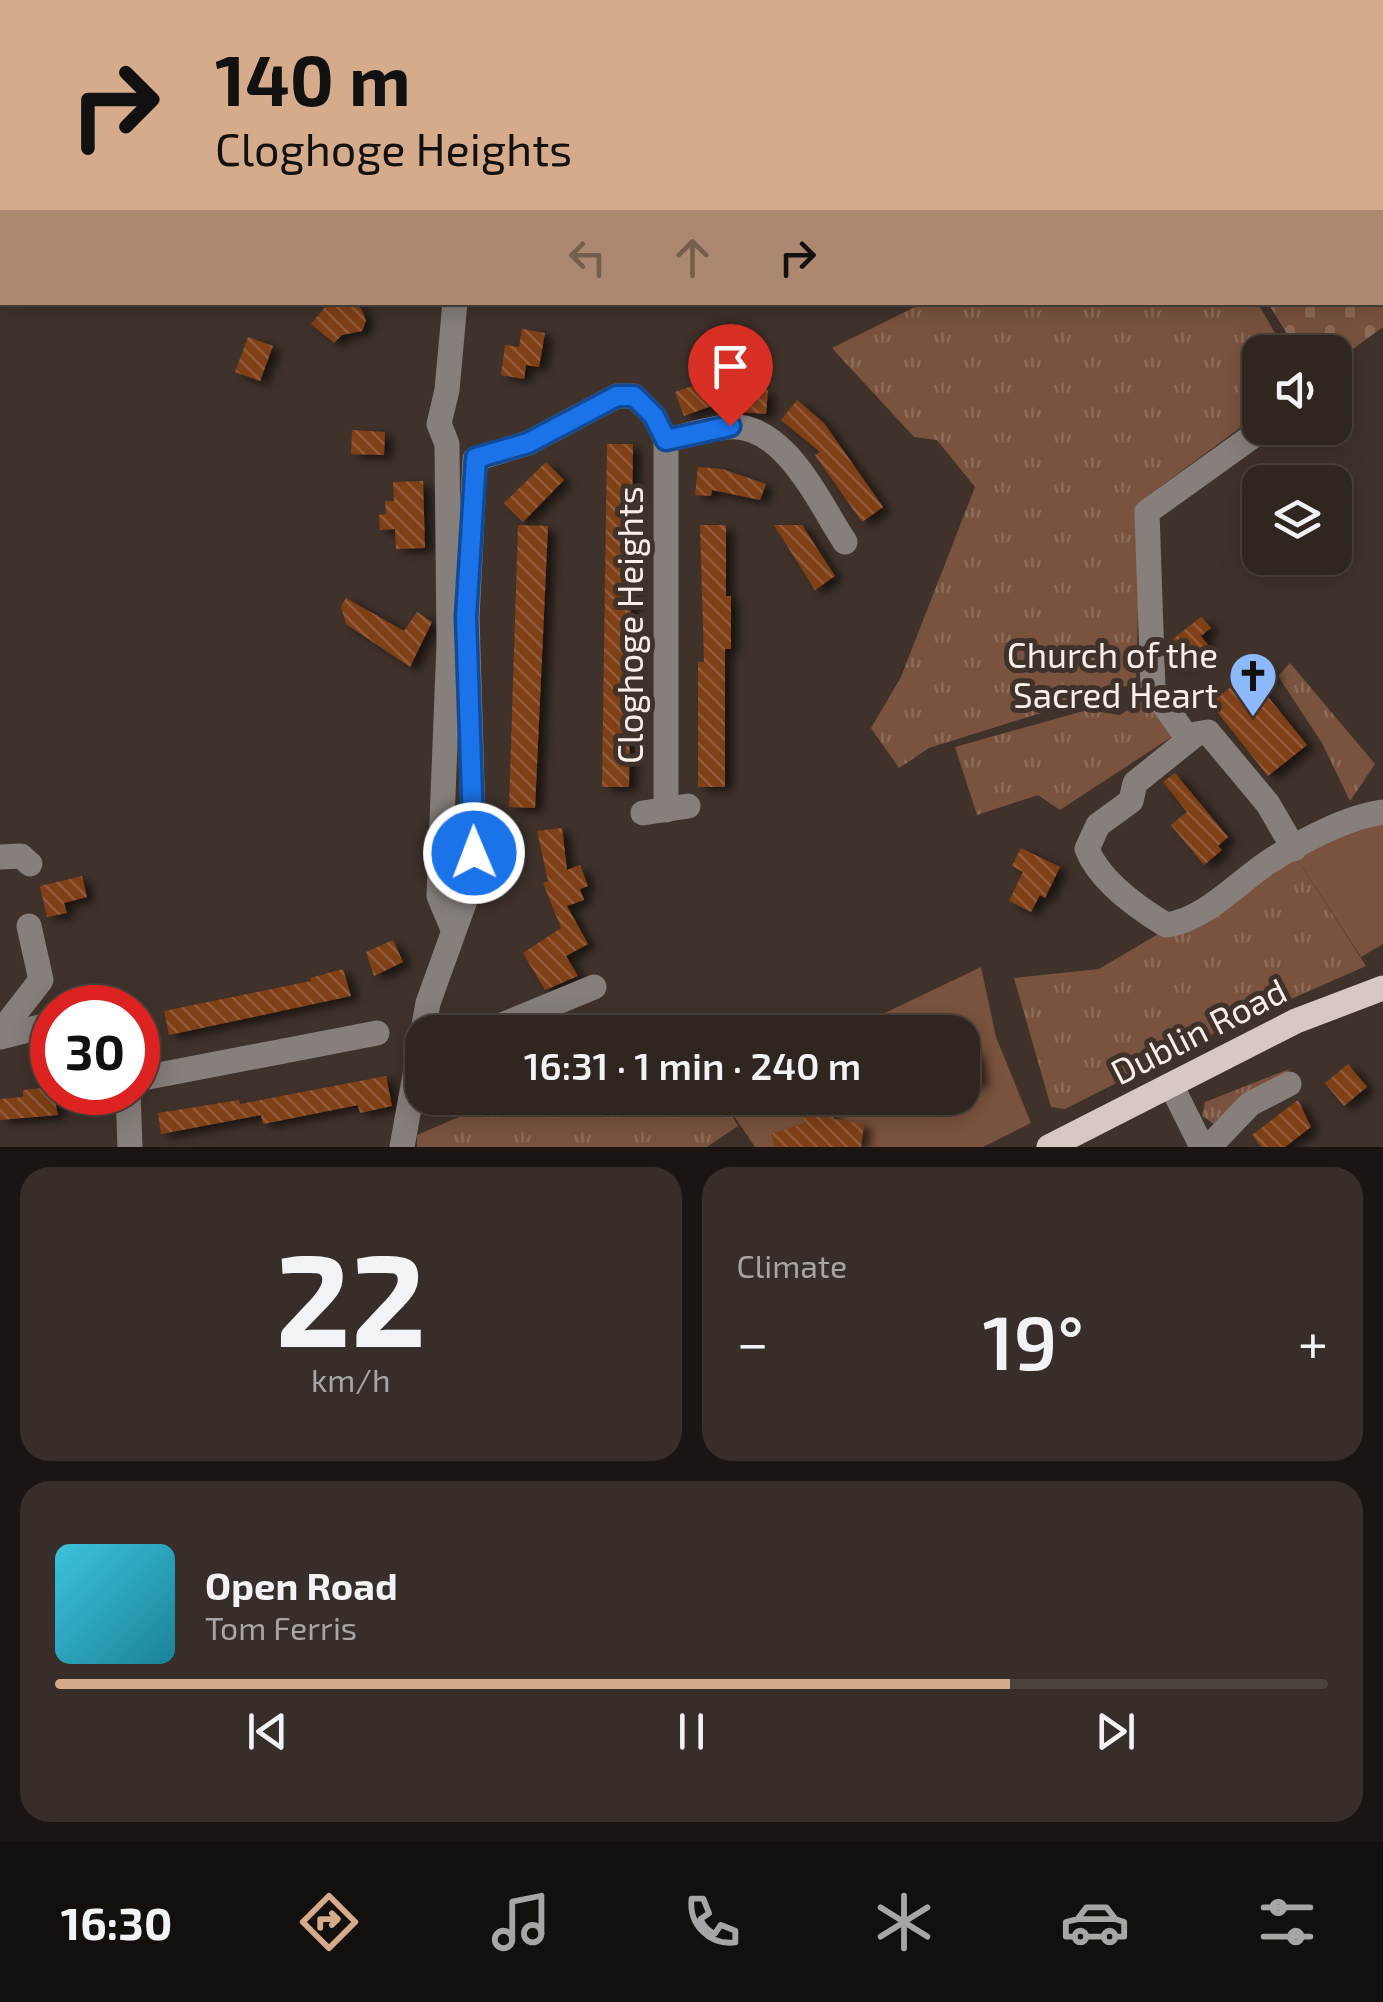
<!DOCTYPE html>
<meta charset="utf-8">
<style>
:root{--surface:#2f2620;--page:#372e29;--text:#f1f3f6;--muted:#a7a5a5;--line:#4a433e;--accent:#d6ab8b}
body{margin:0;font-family:"Exo 2",sans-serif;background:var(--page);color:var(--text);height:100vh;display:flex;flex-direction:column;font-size:38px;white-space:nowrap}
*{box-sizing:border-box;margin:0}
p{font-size:32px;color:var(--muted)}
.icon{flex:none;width:55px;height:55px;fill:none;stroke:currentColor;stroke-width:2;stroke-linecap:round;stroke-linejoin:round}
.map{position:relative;height:1147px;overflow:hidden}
.details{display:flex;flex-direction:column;gap:20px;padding:20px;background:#1a1512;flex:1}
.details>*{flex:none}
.hud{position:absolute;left:0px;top:0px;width:1385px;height:305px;box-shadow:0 5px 25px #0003,0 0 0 2px var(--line);background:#d6ab8b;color:#111;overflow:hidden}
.buttons{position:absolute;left:1242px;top:335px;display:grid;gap:20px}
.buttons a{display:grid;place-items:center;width:110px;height:110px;border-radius:20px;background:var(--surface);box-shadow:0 5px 25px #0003,0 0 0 2px var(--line);font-size:50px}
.speed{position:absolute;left:30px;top:985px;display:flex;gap:20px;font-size:50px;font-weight:700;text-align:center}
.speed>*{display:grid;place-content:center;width:130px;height:130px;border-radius:50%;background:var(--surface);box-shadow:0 5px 25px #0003,0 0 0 2px var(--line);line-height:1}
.speed .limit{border:15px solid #d22;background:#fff;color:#111}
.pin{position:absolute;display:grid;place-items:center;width:85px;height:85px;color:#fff;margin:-102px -42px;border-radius:50% 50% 50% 0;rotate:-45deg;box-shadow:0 0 10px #0007}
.pin .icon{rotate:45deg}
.me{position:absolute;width:110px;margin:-55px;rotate:359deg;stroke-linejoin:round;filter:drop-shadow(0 0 8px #0008)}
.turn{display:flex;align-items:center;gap:35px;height:210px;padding:0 50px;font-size:45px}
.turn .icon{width:130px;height:130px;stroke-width:2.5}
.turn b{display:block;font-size:70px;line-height:85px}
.lanes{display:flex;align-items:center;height:95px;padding:0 50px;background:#0003;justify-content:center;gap:50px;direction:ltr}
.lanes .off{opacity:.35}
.big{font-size:75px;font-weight:600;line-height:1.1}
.details .card{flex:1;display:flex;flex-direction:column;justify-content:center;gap:15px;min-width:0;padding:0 35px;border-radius:30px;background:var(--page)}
.details .dial{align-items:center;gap:0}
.dial b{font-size:130px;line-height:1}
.song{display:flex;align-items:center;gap:30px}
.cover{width:120px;height:120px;border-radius:15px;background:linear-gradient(135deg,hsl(190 70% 55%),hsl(190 70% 35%))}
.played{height:10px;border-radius:5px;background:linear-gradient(90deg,var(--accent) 75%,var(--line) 75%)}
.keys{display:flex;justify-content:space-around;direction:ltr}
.heat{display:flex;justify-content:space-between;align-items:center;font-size:55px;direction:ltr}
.details .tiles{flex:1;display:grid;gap:20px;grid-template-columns:1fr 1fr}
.card:last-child{grid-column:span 2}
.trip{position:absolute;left:405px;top:1015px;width:575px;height:100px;border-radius:30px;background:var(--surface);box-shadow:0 5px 25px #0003,0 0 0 2px var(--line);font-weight:600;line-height:100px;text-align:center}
.dock{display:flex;height:160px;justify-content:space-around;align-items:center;background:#130f0d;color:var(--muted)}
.dock .icon{width:70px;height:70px}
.dock .active{color:var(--accent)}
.dock b{font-size:45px;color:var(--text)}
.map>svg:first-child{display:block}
</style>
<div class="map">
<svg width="1383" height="1147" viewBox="0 0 1383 1147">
<defs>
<pattern id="grass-tufts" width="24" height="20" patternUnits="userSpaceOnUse" patternTransform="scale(2.5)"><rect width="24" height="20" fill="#7a533e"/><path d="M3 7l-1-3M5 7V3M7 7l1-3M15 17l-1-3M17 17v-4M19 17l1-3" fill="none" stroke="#8e6c5a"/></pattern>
<pattern id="cemetery-stones" width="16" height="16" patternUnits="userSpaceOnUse" patternTransform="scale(2.5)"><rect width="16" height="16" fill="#7a533e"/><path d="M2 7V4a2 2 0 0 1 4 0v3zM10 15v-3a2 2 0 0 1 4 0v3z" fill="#8e6c5a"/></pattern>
<pattern id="building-back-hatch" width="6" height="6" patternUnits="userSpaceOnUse" patternTransform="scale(2.5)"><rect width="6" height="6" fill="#803f19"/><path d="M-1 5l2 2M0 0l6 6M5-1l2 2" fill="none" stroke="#935b3b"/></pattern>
<filter id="shadow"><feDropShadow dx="8" dy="4.5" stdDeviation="5" flood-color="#0009"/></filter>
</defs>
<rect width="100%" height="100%" fill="#3f322b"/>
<!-- grass -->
<g fill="url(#grass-tufts)">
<polygon points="1257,302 1286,352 1260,352 1260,413 1141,501 1136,683 929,748 899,768 871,728 901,677 975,487 937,440 914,437 832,348 923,303"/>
<polygon points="1290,663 1375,764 1350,801 1322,743 1278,676"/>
<polygon points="1150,696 1176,734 1060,810 1038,795 977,815 955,747 1087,710 1120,715"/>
<polygon points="1294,854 1366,966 1227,1027 1065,1109 1051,1107 1014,978 1099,969"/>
<polygon points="1292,1068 1214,1124 1202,1116 1205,1102"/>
<polygon points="503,1098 722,1098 738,1126 707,1147 417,1147 417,1135"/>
</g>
<!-- cemetery -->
<polygon fill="url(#cemetery-stones)" points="1383,69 1383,327 1335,362 1335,352 1298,352 1268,303 1382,302"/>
<!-- garden -->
<g fill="#7a533e">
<polygon points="1383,817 1383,944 1361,957 1294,854"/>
<polygon points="981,967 996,1037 1031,1123 983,1147 755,1147 724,1101 734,1098 962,1098 962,1032 845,1032"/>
</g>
<!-- building -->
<g fill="url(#building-back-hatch)" filter="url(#shadow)">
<polygon points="329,302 354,302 362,310 366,321 362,331 342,335 334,343 311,324"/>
<polygon points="522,329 545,333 539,367 526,365 524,379 501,375 505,345 519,347"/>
<polygon points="248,337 273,346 260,381 235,372"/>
<polygon points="706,381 714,405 684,416 675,392"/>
<polygon points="732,388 768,390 766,414 731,411"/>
<polygon points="797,400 824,423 883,507 862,522 815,455 820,452 781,420"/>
<polygon points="352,430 385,432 384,455 351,454"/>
<polygon points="607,444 633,444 629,787 602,787"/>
<polygon points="546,462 564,480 523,522 504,503"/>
<polygon points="698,467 722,469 766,484 760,500 712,490 711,496 695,495"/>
<polygon points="423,481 425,548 396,549 395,529 380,530 379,515 386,514 385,501 394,501 393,482"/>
<polygon points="518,525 548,526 535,808 509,807"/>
<polygon points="700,525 726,525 726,596 731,596 731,649 725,649 725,787 698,787 698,662 704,662"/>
<polygon points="774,525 802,525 835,576 815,590"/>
<polygon points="346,598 404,631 417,612 432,622 410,667 346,624 341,606"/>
<polygon points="1201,617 1211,628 1201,636 1209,646 1180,668 1171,657 1181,649 1173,639"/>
<polygon points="1264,662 1275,675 1260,687 1307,745 1268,776 1210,703"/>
<polygon points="1175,773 1228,837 1218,846 1222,850 1204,865 1171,825 1187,812 1163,782"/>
<polygon points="562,828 567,870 580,865 588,886 580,889 584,900 567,906 588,944 566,956 578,976 545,990 523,953 561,928 543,883 548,881 537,831"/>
<polygon points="1021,848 1060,867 1045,898 1040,895 1031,912 1009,901 1023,872 1012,866"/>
<polygon points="82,876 87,897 64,903 67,913 47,917 40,886"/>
<polygon points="393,940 403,962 374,976 366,952"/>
<polygon points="343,969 351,996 169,1035 164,1011 311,981 310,978"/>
<polygon points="976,1049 981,1083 962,1086 962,1051"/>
<polygon points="1348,1064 1367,1087 1344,1106 1325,1083"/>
<polygon points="386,1076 392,1106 360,1113 358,1105 263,1124 261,1115 161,1134 158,1113 239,1100 240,1104"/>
<polygon points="52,1087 58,1115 0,1120 0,1099 23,1097 23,1090"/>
<polygon points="816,1098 826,1098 834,1119 864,1124 861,1147 775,1147 771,1134 805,1123 798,1104"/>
<polygon points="1298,1100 1311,1127 1285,1147 1261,1147 1252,1135"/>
</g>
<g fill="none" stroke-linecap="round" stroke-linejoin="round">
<!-- minor -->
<g stroke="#867f7c" stroke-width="25">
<polyline points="608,2 609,0"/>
<polyline points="688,2 689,0"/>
<polyline points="1335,376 1341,372"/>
<path d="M666,440C686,436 707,429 727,427C784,421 819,503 845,542"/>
<polyline points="1188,739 1153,689 1147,512 1264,428"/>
<polyline points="643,813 688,806"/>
<path d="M1294,849L1268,804L1208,732L1196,734L1135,783L1131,801L1098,825L1087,849C1099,880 1138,908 1166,925C1204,920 1236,884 1267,863C1298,843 1346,817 1383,812"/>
<polyline points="0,857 21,856 30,864"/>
<polyline points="452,927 439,896 449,644 447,444 439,424 447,390 455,302"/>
<polyline points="485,1032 594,987"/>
<polyline points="0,1033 41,980 29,926"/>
<polyline points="0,1037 52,1024"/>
<polyline points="138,1079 377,1033"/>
<polyline points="1171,1085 1202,1147"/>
<polyline points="128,1092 130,1147"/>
<polyline points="402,1147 428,1003 468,892 474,853 467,617 475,459 528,443 617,396 634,396 654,416 666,440 666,810"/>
<polyline points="1209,1147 1250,1104 1289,1084"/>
</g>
<!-- major -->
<polyline stroke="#d7c9c2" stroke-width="25" points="1049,1147 1296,1021 1383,988"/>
</g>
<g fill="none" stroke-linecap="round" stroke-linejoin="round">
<!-- route casing -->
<g stroke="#114b97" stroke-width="25">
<polyline id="route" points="474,853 466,617 476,458 528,443 617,396 634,396 654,416 666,440 730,426"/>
</g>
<!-- route -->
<use href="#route" stroke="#1a73e8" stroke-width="18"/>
</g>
<!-- icons -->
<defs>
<g id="church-pin" transform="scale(2.5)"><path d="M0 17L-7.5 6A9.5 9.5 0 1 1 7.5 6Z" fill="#8cb9fc" stroke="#3f322b"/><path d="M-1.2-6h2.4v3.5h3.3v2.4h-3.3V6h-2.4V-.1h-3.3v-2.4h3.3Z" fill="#111"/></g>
</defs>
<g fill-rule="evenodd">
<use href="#church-pin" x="1253" y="676"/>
</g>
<g text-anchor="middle" stroke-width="10" stroke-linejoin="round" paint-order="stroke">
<!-- street labels -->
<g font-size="35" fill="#f9f0ec" stroke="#3f322b">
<text transform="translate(631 625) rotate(-90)" y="12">Cloghoge Heights</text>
<text transform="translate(1199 1032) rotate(-27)" y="12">Dublin Road</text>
</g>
<!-- poi labels -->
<g font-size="35" fill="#f9f0ec" stroke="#3f322b" text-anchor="end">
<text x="1218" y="668">Church of the<tspan x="1218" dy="40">Sacred Heart</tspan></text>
</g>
</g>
</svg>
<div class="buttons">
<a><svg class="icon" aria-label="sound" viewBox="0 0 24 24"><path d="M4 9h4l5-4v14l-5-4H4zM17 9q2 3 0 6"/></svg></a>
<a><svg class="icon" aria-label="layers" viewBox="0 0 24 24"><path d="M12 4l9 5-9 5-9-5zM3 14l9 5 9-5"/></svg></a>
</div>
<div class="speed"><div class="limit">30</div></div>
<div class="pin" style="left:730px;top:426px;background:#d93025"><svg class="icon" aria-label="arrive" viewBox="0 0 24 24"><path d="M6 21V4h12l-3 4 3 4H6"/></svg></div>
<svg class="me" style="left:474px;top:853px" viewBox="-20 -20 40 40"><circle r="17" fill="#1a73e8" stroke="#fff" stroke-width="3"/><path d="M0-11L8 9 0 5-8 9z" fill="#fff"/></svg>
<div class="trip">16:31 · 1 min · 240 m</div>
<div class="hud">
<div class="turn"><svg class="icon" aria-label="right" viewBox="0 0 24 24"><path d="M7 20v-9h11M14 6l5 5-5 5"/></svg><div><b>140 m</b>Cloghoge Heights</div></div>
<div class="lanes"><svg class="icon off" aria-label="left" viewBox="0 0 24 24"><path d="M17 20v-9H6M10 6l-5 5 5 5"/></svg><svg class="icon off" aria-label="ahead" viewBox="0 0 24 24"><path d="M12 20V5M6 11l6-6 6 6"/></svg><svg class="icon" aria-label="right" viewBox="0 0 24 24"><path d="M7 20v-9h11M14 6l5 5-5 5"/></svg></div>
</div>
</div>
<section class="details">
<div class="tiles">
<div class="card dial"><b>22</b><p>km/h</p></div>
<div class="card"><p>Climate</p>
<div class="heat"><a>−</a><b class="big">19°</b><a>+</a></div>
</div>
<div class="card">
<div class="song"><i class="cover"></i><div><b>Open Road</b><p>Tom Ferris</p></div></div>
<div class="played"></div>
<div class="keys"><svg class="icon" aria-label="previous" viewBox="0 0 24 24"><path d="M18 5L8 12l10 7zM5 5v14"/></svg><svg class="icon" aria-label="pause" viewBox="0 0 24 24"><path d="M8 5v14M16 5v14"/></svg><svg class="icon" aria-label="next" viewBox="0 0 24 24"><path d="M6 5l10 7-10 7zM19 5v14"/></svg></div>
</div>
</div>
</section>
<nav class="dock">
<b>16:30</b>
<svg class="icon active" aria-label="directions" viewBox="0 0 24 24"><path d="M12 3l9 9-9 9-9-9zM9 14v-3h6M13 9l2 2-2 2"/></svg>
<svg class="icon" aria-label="music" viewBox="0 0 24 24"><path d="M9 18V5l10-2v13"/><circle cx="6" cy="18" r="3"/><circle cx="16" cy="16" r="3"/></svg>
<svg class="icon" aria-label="phone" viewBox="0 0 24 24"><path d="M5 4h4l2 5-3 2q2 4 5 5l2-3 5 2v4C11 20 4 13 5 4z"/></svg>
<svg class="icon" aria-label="climate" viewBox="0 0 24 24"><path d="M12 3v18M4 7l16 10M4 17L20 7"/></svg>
<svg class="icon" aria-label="car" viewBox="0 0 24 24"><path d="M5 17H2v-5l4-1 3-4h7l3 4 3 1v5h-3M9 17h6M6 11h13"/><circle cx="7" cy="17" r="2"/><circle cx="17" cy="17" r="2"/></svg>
<svg class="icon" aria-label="filters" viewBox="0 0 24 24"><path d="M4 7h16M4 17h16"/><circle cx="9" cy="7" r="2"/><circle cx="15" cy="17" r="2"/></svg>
</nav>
